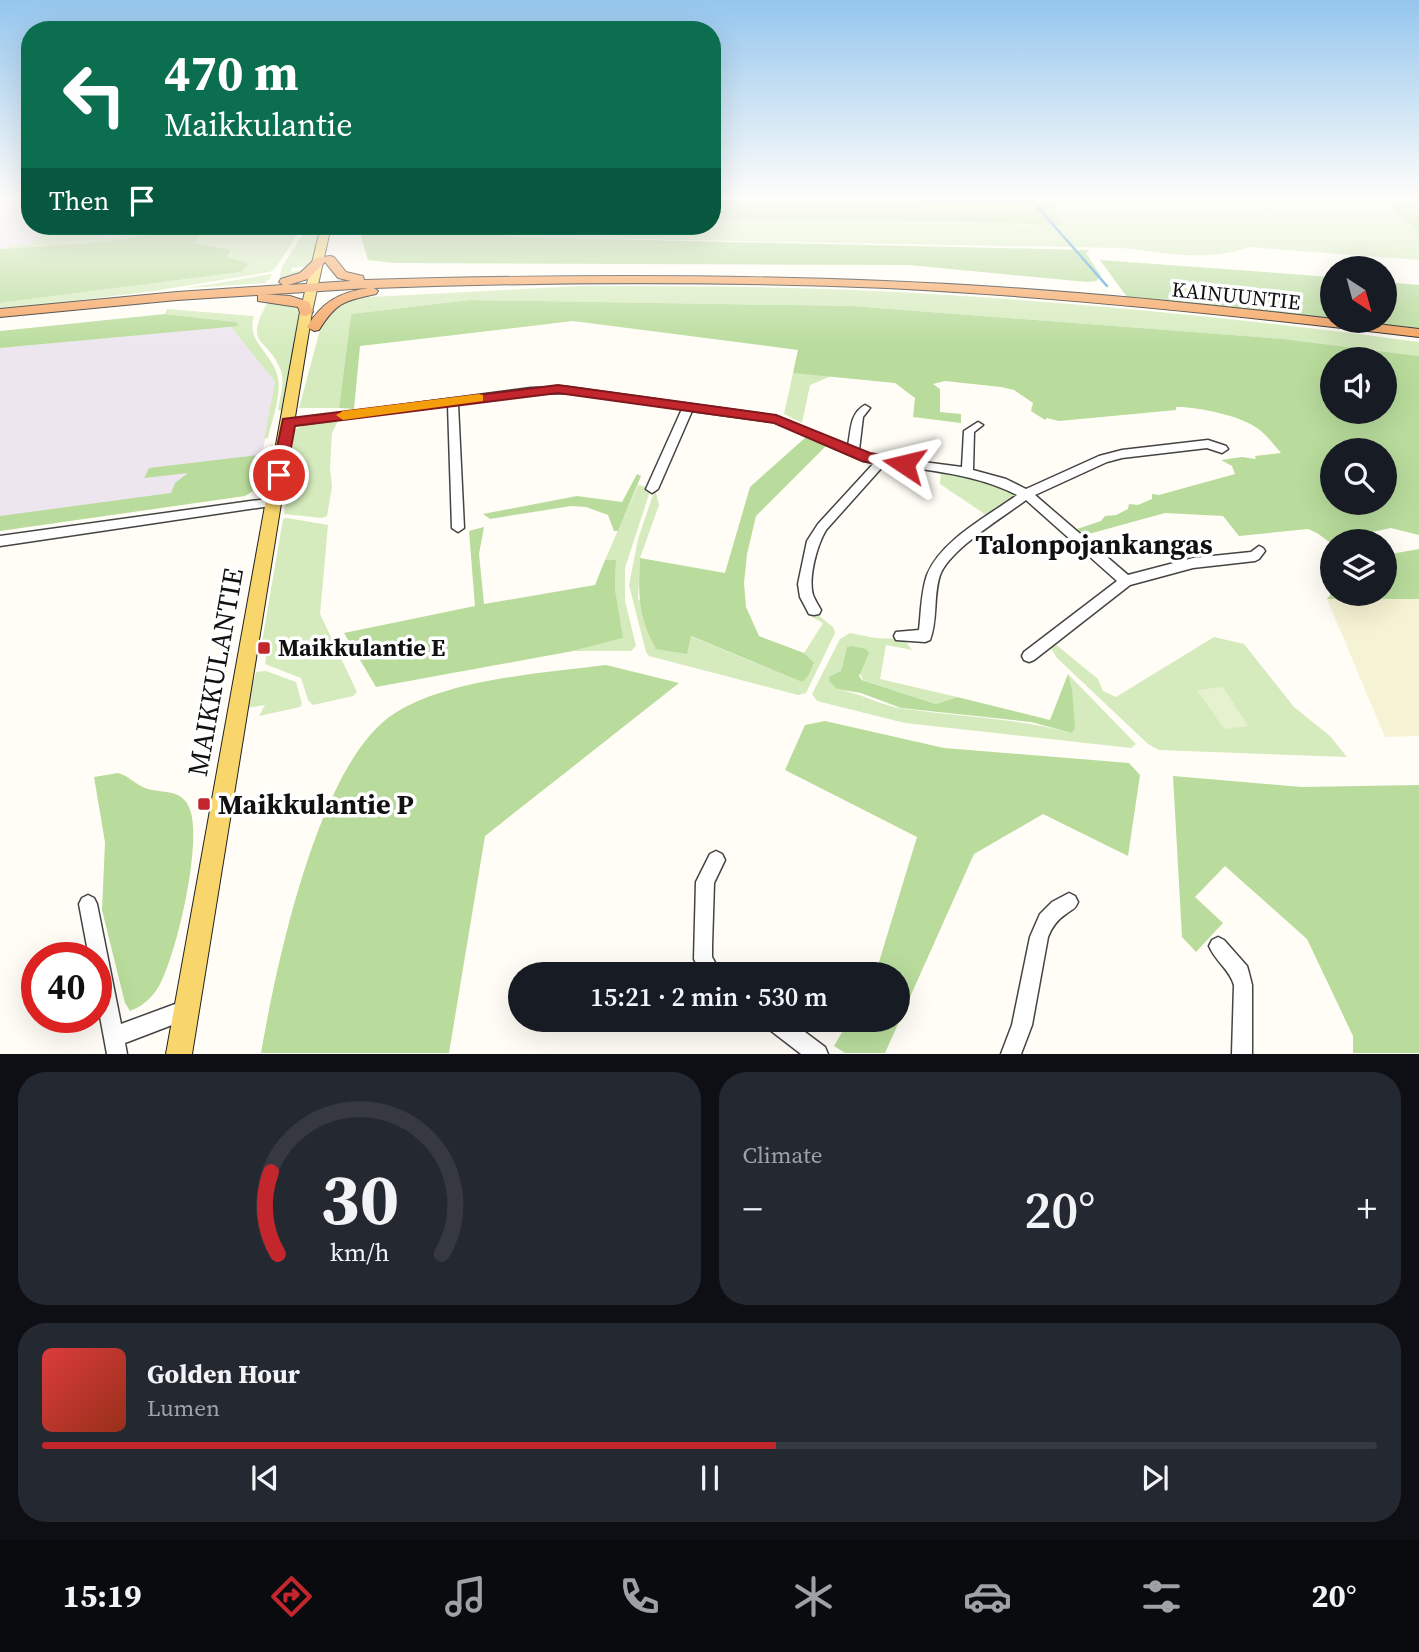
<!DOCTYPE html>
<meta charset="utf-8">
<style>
:root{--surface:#171b24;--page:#242831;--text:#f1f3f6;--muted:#9ea1a6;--line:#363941;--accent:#c4262e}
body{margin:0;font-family:"Source Serif 4",serif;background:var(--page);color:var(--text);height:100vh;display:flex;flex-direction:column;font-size:26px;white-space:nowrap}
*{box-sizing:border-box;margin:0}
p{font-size:23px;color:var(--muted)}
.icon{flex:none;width:38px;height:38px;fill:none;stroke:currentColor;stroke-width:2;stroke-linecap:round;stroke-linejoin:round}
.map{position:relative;height:1054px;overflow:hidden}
.details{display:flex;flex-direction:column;gap:18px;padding:18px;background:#0d0f14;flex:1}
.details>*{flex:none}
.hud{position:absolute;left:21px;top:21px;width:700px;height:214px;border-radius:28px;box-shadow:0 7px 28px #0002;background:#0b6e4f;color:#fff;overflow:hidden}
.needle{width:46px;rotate:144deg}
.fabs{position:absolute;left:1320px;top:256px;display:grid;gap:14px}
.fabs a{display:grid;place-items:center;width:77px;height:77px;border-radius:50%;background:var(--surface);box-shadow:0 7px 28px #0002;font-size:35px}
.speed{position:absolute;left:21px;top:942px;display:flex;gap:14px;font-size:35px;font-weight:700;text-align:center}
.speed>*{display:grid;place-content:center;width:91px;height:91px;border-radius:50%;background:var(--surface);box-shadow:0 7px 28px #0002;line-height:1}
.speed .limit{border:10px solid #d22;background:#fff;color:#111}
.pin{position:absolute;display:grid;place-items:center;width:60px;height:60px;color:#fff;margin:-30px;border:4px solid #fff;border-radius:50%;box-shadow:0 2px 7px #0007}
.me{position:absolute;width:77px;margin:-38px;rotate:280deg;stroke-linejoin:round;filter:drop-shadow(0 0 5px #0008)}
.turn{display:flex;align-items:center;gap:24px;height:147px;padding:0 28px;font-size:32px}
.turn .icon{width:91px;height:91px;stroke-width:2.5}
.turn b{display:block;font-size:49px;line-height:60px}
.then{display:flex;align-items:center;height:66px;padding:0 28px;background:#0003;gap:14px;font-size:26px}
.big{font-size:52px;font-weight:600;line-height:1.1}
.details .card{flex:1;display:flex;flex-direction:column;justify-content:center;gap:10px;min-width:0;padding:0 24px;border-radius:28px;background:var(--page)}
.details .dial{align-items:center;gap:0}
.dial svg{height:182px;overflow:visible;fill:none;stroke:var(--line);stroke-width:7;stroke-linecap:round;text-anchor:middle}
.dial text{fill:var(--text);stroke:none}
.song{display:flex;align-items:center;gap:21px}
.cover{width:84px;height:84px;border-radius:10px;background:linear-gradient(135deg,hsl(0 70% 55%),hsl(10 70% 35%))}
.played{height:7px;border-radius:4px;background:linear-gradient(90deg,var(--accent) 55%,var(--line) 55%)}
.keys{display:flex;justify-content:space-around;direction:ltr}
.heat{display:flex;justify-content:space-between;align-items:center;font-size:38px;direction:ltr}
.details .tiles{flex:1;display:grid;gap:18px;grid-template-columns:1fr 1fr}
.card:last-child{grid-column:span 2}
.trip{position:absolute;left:508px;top:962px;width:402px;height:70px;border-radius:35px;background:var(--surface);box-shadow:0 7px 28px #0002;font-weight:600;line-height:70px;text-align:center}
.tab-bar{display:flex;height:112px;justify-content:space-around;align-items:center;background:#090b0e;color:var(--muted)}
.tab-bar .icon{width:49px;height:49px}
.tab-bar .on{color:var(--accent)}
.tab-bar b{font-size:32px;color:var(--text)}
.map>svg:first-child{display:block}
</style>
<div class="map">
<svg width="1419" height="1054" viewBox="0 0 1419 1054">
<rect width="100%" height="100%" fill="#fffdf5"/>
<!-- industrial -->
<g fill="#eee6ef">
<polygon points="0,200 30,200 30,226 145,226 149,234 115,241 0,249"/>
<polygon points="230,326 275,382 258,480 0,531 0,348"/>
</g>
<!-- farmland -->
<polygon fill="#f6f3d4" points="1327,599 1419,599 1419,736 1385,737"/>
<!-- green -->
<g fill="#d5ebbd">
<path d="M1064,200H1384L1419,233V260L1248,247C1207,263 1162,252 1121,248L514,237L466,226H712V217L984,222L1062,226L1053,210Z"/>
<polygon points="50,226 56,226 48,235 87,233 109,239 135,233 135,226 191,226 115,241 5,248 9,245 31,244"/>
<polygon points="204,226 303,226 274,270 269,272 154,291 0,310 0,303 241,272 227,257 231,250 194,243"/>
<polygon points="308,226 321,226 311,263 308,266 292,268 291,272 307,269 290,279 279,281 282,279 279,279 282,267"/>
<polygon points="272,274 269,280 265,281 267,283 187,288"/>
<path d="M580,286C679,286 778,286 876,291C1058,300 1239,318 1419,342V356L1284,339L851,306L469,300L351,314L339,408H299L324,315L351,298Z"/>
<path d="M268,302L298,305L301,310L282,411L278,410C280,397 285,384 281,371C268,335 242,348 268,302Z"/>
<path d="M167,309L254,316C246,341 270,351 277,374C283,393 272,419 268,438L264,439L275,382L230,326H238L236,322L165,314Z"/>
<polygon points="793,373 834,375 810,385 802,423 784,414"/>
<polygon points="339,419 332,433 330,467 332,487 327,516 322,518 284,514 294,430 308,423"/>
<polygon points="941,472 967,476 1016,493 1016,496 989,517 940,484"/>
<polygon points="638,485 651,488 625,568 625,601 636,646 631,651 573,651 622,638 615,589 616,560 605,560"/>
<polygon points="655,489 659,505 640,558 638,599 689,647 690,636 802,682 814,664 804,653 823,623 805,613 813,611 833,627 835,633 806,693 798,695 649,656 646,652 629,585 638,539"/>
<polygon points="287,518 328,525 320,614 357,692 353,696 313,705 308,700 301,678 265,664 268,642 262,642 283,519"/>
<path d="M850,633L875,638L904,639L912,650L886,645L880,679L957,697L936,704L863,680L847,647L841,671L830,676L837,689C860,693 882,706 905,709C961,717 1017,718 1072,733V688L1068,674L1136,744L1131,748L905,723L817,701L812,694L840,639Z"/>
<polygon points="1214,637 1244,644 1294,707 1330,736 1347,757 1159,750 1148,744 1057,658 1049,645 1054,643 1098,679 1103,691 1116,697"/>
<polygon points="266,671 296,682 302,704 300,707 259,716 265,705 246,708 256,672"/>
</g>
<!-- forest -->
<g fill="#b9dc9c" fill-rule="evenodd">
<polygon points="712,200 1064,200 1054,210 1063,226 984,222 719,218 712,217"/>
<polygon points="1384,200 1419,200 1419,233"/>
<polygon points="191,226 204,226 195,243 231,250 227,257 249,263 241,272 0,303 0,249 115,241"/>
<polygon points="358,226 466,226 514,237 1090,250 1086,253 1101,276 1096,281 1087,282 909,265 394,263 368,260"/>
<polygon points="1100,260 1332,277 1332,320 1127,297"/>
<polygon points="1384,282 1419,285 1419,330 1336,320 1384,320"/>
<path d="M469,300L851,306L1284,339L1419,356V535L1391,528L1367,533L1375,541H1332V544L1317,533L1308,529L1239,536L1223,516L1165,513L1085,535L1077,529L1101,521L1105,516L1116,515L1128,509L1129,504L1138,505L1152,499V494L1159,495L1235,474L1232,466L1221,460L1242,457L1256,459L1255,456L1281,453C1273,444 1266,434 1257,428C1242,416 1194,406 1176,407V410L1059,421L1047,418L1045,420L1031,411L1033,403L1014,390L1001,387L945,381L933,384L940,389V412L961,414V423L913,417L915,398L895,383L793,373L798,350L573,321L360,346L354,409L339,408L351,314ZM1332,359H1384V411H1332ZM1332,450H1384V502H1332Z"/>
<polygon points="165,314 236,322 239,326 0,348 0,331"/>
<path d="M806,437L826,446L756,516L747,554L744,583L746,607L759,636L804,653L814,663L808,676L802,682L691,636L687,654L656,649C638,617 638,594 640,558L725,573L750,487Z"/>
<path d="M266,454C263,472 263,487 245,496L0,531V516L171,493L175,483L188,473L144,478L149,468Z"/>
<polygon points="637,474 641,476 618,531 614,531 608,515 586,507 571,506 490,519 483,514 577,496 622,502"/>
<polygon points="484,527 479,554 484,604 595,585 605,560 616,560 615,589 623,638 573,651 376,687 344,633 475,606 469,531"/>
<polygon points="1384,549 1391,554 1419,549 1419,599 1327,599 1332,593 1384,593"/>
<polygon points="851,646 866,649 869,653 859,676 862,680 936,704 957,697 1050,720 1068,674 1072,688 1075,728 1072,733 1031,722 901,708 861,693 837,689 829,681 830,676 841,671 847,647"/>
<path d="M606,665L679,683L485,836L449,1053H261C276,967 318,761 395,713C449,679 543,673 606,665Z"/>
<polygon points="825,721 944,748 1129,763 1140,775 1128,856 1043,814 974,854 885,1053 845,1053 834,1046 849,1020 898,1020 898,975 875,975 917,837 785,770 805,725"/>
<path d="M118,773C129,776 135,784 145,788C161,794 179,788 188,805C205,834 177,952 161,982C155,995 144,1006 130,1011L125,1003L102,910L105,842L94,777Z"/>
<polygon points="1173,776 1301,787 1419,785 1419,1053 1353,1053 1353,1036 1307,939 1225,866 1195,897 1223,923 1196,952 1182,937"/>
</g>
<!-- pitch -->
<polygon fill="#e6f2cf" points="1223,687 1248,726 1224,729 1197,690"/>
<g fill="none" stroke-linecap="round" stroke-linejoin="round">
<!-- stream -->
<g stroke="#3f96cf" stroke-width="2.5">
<polyline points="926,202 1032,201"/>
<polyline points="1034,203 1107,286"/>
</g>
<!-- minor casing -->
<g stroke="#444" stroke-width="3">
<g id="minor">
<path d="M567,387L776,416L848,446C851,430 850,413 865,405L870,408L863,417L859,450L869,455L962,467L964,431L978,422L983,425L974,432L973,470L1006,479L1026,489L1099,456L1122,450L1208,440L1226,446L1228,449L1222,453L1207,448L1122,458L1107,462L1035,495L1128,575L1193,558L1251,552L1259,546L1263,548L1265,551L1259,559L1255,561L1193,568L1130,585L1034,660L1029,662L1024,660L1022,656L1024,652L1117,581L1026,500C1002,518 950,549 940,575C933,596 938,620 930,640L925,642L896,640L894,636L896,632L919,630C921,613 921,592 927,575C941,540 988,516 1017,495C976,474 931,471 885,464L826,530C817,545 808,578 813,595C815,600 818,605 821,610L819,614L814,615L809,614L800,597L798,584L807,541L818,524L874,463L863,461L774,422L692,411L658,489L652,493L646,489L682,409L567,393L531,394L458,404L464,528L458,532L452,528L448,405L288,426L283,423L288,420L531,388Z"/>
<polygon points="273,498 279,502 277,505 0,546 0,536"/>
<polygon points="716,851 722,854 725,860 714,883 712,946 712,957 722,975 702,975 694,959 696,882 710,854"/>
<path d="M1069,893L1075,896L1078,902C1075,910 1072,909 1066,914C1057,920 1052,927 1048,937L1032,1025L1021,1054H1001L1012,1025L1030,937L1040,914L1052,902Z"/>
<polygon points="88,895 94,898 97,904 121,1024 186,1000 193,1003 196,1010 193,1017 125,1043 127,1054 107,1054 96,995 96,957 89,957 79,904 82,898"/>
<path d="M1218,937L1224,940L1247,966L1249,973L1252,985V1054H1232L1234,985C1230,970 1215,961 1209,946L1212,940Z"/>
<polygon points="763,1020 789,1020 825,1047 828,1054 801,1054 766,1027"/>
</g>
</g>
<!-- major casing -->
<g stroke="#222" stroke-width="2">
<polygon id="major" points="321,226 331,226 312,312 192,1054 166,1054 300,312"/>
</g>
<!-- highway casing -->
<g stroke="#222" stroke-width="2">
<g id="highway">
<path d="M330,256L334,257L346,272L363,276L364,280C538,275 712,274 885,281C1064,288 1244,308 1419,329V337C1242,316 1065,297 887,288C716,281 545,282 374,288L378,291L376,294C345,301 337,301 319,330L314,331L307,327C323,301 339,293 368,288L177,300L0,317V309L177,292L283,285L279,282L281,279L300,273L316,258ZM325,262L338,278L351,281L288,285L308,279Z"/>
<polygon points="263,294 290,296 309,302 313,312 306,316 301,315 298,307 258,301 258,295"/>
</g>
</g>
<!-- minor -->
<use href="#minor" fill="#fff" fill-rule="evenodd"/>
<!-- major -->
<use href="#major" fill="#f9d66b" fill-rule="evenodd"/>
<!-- highway -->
<use href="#highway" fill="#f5a25d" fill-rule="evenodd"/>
</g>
<!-- sky -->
<linearGradient id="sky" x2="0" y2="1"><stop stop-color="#95c6ee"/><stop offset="0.57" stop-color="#fffefa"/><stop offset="1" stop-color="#fffefa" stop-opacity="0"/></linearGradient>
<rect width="1419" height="348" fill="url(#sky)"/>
<!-- route -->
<polygon fill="#c4262e" stroke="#7f191e" stroke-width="2" points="558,385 776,415 870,453 904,459 911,464 904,469 862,461 774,423 558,393 295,426 286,475 279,480 271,475 283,419"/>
<!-- slow -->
<polygon fill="#f59e0b" points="479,394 483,395 483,401 343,420 336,415 343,411"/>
<!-- markers -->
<g fill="#c4262e" stroke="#fff" stroke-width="2.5">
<rect x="257" y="641" width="14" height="14" rx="3.5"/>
<rect x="197" y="797" width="14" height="14" rx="3.5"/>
</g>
<g text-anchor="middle" stroke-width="7" stroke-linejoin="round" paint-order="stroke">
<!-- far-street labels -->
<g font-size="21" fill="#111" stroke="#fff">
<text transform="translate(1236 296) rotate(6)" y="7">KAINUUNTIE</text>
</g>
<!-- poi labels -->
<g font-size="24" font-weight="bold" fill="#111" stroke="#fff" text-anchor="start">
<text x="278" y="656">Maikkulantie E</text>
</g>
<!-- quarter labels -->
<g font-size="28" font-weight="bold" fill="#111" stroke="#fff">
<text x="1094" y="554">Talonpojankangas</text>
</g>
<!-- near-street labels -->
<g font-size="28" fill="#111" stroke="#fff">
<text transform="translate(215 672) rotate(-80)" y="10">MAIKKULANTIE</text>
</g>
<!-- near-poi labels -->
<g font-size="28" font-weight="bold" fill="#111" stroke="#fff" text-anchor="start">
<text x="218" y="814">Maikkulantie P</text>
</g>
</g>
</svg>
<div class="fabs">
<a><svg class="needle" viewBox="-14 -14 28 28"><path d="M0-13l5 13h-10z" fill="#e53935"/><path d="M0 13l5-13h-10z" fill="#9ea1a6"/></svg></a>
<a><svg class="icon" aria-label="sound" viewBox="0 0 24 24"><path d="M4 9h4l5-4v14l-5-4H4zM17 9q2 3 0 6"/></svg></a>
<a><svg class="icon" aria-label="search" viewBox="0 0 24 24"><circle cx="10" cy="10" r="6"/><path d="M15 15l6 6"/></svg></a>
<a><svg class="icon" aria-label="layers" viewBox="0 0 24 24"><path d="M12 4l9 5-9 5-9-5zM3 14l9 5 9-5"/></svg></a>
</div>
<div class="speed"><div class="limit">40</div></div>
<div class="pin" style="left:279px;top:475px;background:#d93025"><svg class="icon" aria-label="arrive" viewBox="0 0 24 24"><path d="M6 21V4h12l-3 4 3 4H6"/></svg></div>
<svg class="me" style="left:904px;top:464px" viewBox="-20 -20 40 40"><path d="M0-17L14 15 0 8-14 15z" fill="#c4262e" stroke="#fff" stroke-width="4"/></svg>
<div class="trip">15:21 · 2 min · 530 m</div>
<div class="hud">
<div class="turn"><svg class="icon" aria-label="left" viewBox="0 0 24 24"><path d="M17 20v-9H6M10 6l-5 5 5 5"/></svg><div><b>470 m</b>Maikkulantie</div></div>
<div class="then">Then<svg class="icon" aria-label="arrive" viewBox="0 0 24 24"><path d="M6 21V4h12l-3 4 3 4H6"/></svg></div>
</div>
</div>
<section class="details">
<div class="tiles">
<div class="card dial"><svg viewBox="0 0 100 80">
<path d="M14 69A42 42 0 1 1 86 69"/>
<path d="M14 69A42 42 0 0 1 11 33" stroke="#c4262e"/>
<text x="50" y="56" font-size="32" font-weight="700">30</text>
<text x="50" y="72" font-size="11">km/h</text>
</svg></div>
<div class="card"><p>Climate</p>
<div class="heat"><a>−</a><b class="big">20°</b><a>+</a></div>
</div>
<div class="card">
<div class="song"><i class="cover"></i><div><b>Golden Hour</b><p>Lumen</p></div></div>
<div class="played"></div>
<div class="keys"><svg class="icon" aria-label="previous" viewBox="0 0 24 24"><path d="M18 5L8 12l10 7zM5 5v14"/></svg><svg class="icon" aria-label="pause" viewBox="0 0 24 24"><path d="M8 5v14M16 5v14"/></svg><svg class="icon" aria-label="next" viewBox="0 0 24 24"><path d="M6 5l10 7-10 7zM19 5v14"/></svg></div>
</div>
</div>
</section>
<nav class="tab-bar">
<b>15:19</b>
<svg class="icon on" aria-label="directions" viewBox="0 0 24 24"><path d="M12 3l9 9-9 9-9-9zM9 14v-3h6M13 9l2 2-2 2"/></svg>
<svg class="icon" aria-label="music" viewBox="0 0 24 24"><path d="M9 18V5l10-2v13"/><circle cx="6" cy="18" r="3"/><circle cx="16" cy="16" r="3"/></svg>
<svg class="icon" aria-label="phone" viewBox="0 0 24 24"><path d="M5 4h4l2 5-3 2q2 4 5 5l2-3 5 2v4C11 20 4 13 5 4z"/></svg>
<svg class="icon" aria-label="climate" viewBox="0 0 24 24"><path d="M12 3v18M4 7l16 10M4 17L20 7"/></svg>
<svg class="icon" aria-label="car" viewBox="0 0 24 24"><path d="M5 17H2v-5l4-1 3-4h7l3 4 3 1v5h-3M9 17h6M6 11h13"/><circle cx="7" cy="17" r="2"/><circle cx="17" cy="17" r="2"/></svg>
<svg class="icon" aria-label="filters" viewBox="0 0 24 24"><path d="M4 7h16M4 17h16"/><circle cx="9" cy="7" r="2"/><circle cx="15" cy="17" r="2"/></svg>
<b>20°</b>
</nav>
